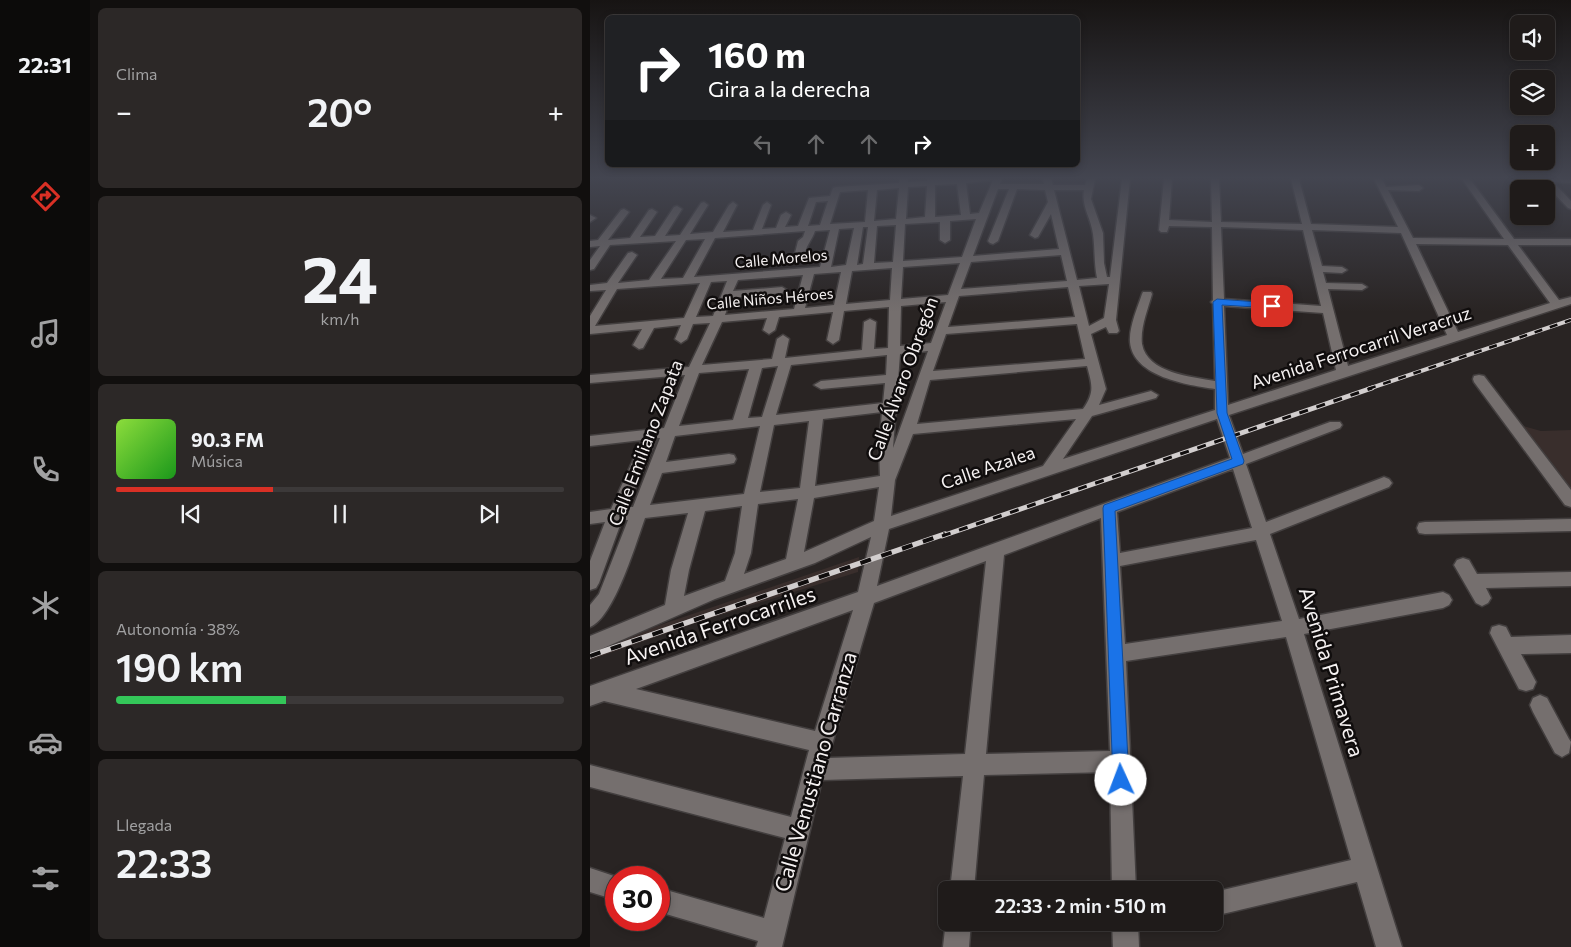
<!DOCTYPE html>
<html lang="es">
<meta charset="utf-8">
<style>
:root{--surface:#1f1b1a;--page:#2c2827;--text:#f1f3f6;--muted:#a1a1a2;--line:#3c3939;--accent:#d93025}
body{margin:0;font-family:Commissioner,sans-serif;background:var(--page);color:var(--text);height:100vh;display:flex;flex-direction:column;font-size:19px;white-space:nowrap}
*{box-sizing:border-box;margin:0}
p{font-size:16px;color:var(--muted)}
.icon{flex:none;width:28px;height:28px;fill:none;stroke:currentColor;stroke-width:2;stroke-linecap:round;stroke-linejoin:round}
.map{position:relative;flex:1;overflow:hidden}
.panel{display:flex;flex-direction:column;gap:8px;padding:8px;background:#110f0e;width:500px}
.panel>*{flex:none}
.hud{position:absolute;left:15px;top:15px;width:475px;height:152px;border-radius:8px;box-shadow:0 2px 8px #0003,0 0 0 1px var(--line);background:#202124;color:#fff;overflow:hidden}
.buttons{position:absolute;left:920px;top:15px;display:grid;gap:10px}
.buttons a{display:grid;place-items:center;width:45px;height:45px;border-radius:8px;background:var(--surface);box-shadow:0 2px 8px #0003,0 0 0 1px var(--line);font-size:25px}
.speed{position:absolute;left:15px;top:866px;display:flex;gap:10px;font-size:25px;font-weight:700;text-align:center}
.speed>*{display:grid;place-content:center;width:65px;height:65px;border-radius:50%;background:var(--surface);box-shadow:0 2px 8px #0003,0 0 0 1px var(--line);line-height:1}
.speed .limit{border:8px solid #d22;background:#fff;color:#111}
.pin{position:absolute;display:grid;place-items:center;width:42px;height:42px;color:#fff;margin:-21px;border-radius:10px;box-shadow:0 2px 8px #0006}
.me{position:absolute;width:55px;margin:-28px;rotate:358deg;stroke-linejoin:round;filter:drop-shadow(0 0 4px #0008)}
.turn{display:flex;align-items:center;gap:18px;height:105px;padding:0 20px;font-size:22px}
.turn .icon{width:65px;height:65px;stroke-width:2.5}
.turn b{display:block;font-size:35px;line-height:42px}
.lanes{display:flex;align-items:center;height:48px;padding:0 20px;background:#0003;justify-content:center;gap:25px;direction:ltr}
.lanes .off{opacity:.35}
.big{font-size:38px;font-weight:600;line-height:1.1}
.panel .tile{flex:1;display:flex;flex-direction:column;justify-content:center;gap:8px;min-width:0;padding:0 18px;border-radius:8px;background:var(--page)}
.panel .dial{align-items:center;gap:0}
.dial b{font-size:65px;line-height:1}
.song{display:flex;align-items:center;gap:15px}
.cover{width:60px;height:60px;border-radius:8px;background:linear-gradient(135deg,hsl(90 70% 55%),hsl(120 70% 35%))}
.played{height:5px;border-radius:2px;background:linear-gradient(90deg,var(--accent) 35%,var(--line) 35%)}
.keys{display:flex;justify-content:space-around;direction:ltr}
.heat{display:flex;justify-content:space-between;align-items:center;font-size:28px;direction:ltr}
.charge{height:8px;border-radius:4px;background:linear-gradient(90deg,#34c759 38%,var(--line) 0)}
.trip{position:absolute;left:348px;top:881px;width:285px;height:50px;border-radius:8px;background:var(--surface);box-shadow:0 2px 8px #0003,0 0 0 1px var(--line);font-weight:600;line-height:50px;text-align:center}
main{display:flex;flex:1;min-height:0}
.menu{display:flex;flex-direction:column;width:90px;justify-content:space-around;align-items:center;background:#0c0b0a;color:var(--muted)}
.menu .icon{width:35px;height:35px}
.menu .on{color:var(--accent)}
.menu b{font-size:22px;color:var(--text)}
.map>svg:first-child{display:block}
</style>
<main>
<nav class="menu">
<b>22:31</b>
<svg class="icon on" aria-label="directions" viewBox="0 0 24 24"><path d="M12 3l9 9-9 9-9-9zM9 14v-3h6M13 9l2 2-2 2"/></svg>
<svg class="icon" aria-label="music" viewBox="0 0 24 24"><path d="M9 18V5l10-2v13"/><circle cx="6" cy="18" r="3"/><circle cx="16" cy="16" r="3"/></svg>
<svg class="icon" aria-label="phone" viewBox="0 0 24 24"><path d="M5 4h4l2 5-3 2q2 4 5 5l2-3 5 2v4C11 20 4 13 5 4z"/></svg>
<svg class="icon" aria-label="climate" viewBox="0 0 24 24"><path d="M12 3v18M4 7l16 10M4 17L20 7"/></svg>
<svg class="icon" aria-label="car" viewBox="0 0 24 24"><path d="M5 17H2v-5l4-1 3-4h7l3 4 3 1v5h-3M9 17h6M6 11h13"/><circle cx="7" cy="17" r="2"/><circle cx="17" cy="17" r="2"/></svg>
<svg class="icon" aria-label="filters" viewBox="0 0 24 24"><path d="M4 7h16M4 17h16"/><circle cx="9" cy="7" r="2"/><circle cx="15" cy="17" r="2"/></svg>
</nav>
<section class="panel">
<div class="tile"><p>Clima</p>
<div class="heat"><a>−</a><b class="big">20°</b><a>+</a></div>
</div>
<div class="tile dial"><b>24</b><p>km/h</p></div>
<div class="tile">
<div class="song"><i class="cover"></i><div><b>90.3 FM</b><p>Música</p></div></div>
<div class="played"></div>
<div class="keys"><svg class="icon" aria-label="previous" viewBox="0 0 24 24"><path d="M18 5L8 12l10 7zM5 5v14"/></svg><svg class="icon" aria-label="pause" viewBox="0 0 24 24"><path d="M8 5v14M16 5v14"/></svg><svg class="icon" aria-label="next" viewBox="0 0 24 24"><path d="M6 5l10 7-10 7zM19 5v14"/></svg></div>
</div>
<div class="tile"><p>Autonomía · 38%</p><b class="big">190 km</b><div class="charge"></div></div>
<div class="tile"><p>Llegada</p><b class="big">22:33</b></div>
</section>
<div class="map">
<svg width="981" height="947" viewBox="0 0 981 947">
<rect width="100%" height="100%" fill="#292423"/>
<!-- built -->
<g fill="#392e2c">
<polygon points="933,426 951,431 981,430 981,490"/>
<polygon points="269,557 268,572 111,621 0,660 0,649"/>
</g>
<g fill="none" stroke-linecap="round" stroke-linejoin="round">
<!-- minor casing -->
<g stroke="#433f3f" stroke-width="3">
<g id="minor">
<path d="M310,179H318V182L337,181V179H412L410,184H454L453,179H461L463,185H495L497,179H505L501,199L513,233L514,263L517,277H520L532,179H540L526,320L529,331L527,333H519L516,327L501,334L516,389L509,405L561,391L568,395L566,398L502,416L473,459L625,410V389C598,385 543,377 540,342C539,327 547,309 552,294L553,292H561L562,294C558,309 550,328 552,344C557,373 602,377 625,381L623,304L621,302L623,300L622,227L579,226L577,232H571L569,230L574,179H582L579,220L622,222L621,179H629L631,222L712,224L701,179H709L721,224L808,227L784,179H792L796,187L829,185L833,188L829,191L798,190L823,238L914,239L872,179H880L924,239H981V245H928L969,300L981,297V304L639,415L653,454L740,422H750L752,425L750,428L656,464L676,522L789,479L794,477L799,479L802,483L799,487L680,534L709,619L853,592L859,595L862,600L859,605L853,608L714,634L812,947H786L767,882L624,916V892L761,860L696,637L536,661L546,890H522L520,772L394,775L384,890H360L373,776L232,780L192,947H166L168,941L69,912V888L174,918L195,838L0,787V765L201,817L219,750L14,701L0,706V686L268,592L281,537L225,563L125,599L0,654V636L75,605L81,570L98,513L55,518C46,543 24,618 0,627V605L9,594L38,520H32L9,583L6,588L0,590V561L15,522L0,524V512L21,509L52,440L0,446V436L74,428L95,375L0,383V375L99,367L120,323L103,324L97,339L91,343L85,339L91,325L64,328L53,348L49,349L43,345L52,329L0,334V316L16,290L0,291V285L17,283L38,253L42,252L47,255L28,283L59,280L86,241L20,245L4,269L0,270V260L10,246L0,247V241L8,240L31,210L34,209L39,212L18,240L40,238L59,210L62,209L67,212L50,237L65,236L84,207L87,206L92,209L75,236L90,235L111,203L114,202L118,205L100,234L123,232L139,205L143,202L147,205L133,232L163,230L173,205L177,202L181,205L172,229L186,228L191,215L196,212L201,215L195,227L208,226L219,198L240,196L243,188L246,187L309,183ZM403,180L389,213L380,214L376,183ZM367,184L371,215L345,217V185ZM337,186L335,217L316,219L318,187ZM309,188L306,219L284,221L287,190ZM408,189H419L398,241L400,243L403,244L408,241L427,189L455,190L458,202L440,235L445,238L448,237L461,214L469,249L383,256ZM278,190L275,222L240,224L250,192ZM464,190H494C491,206 501,218 503,234C505,249 504,263 507,278L487,280ZM238,201L230,225L218,226L226,202ZM386,219L372,257L313,261L315,224L350,222V240L355,243L360,240V221ZM306,225L303,262L284,263L287,226ZM273,227H278L273,264L267,265ZM631,227L713,230L731,306L634,299ZM264,228L256,265L241,267L249,229ZM240,230L230,267L104,277L125,238L215,231L213,237L208,241L205,253L210,256L215,253C217,244 222,240 225,231ZM722,230L811,233L857,335L758,366L738,289L772,290L777,287L772,284L736,283L733,272L752,273L757,270L752,267L732,266ZM115,239L93,278L71,279L96,240ZM826,244L918,245L960,303L868,332ZM471,255L477,281L371,289L381,262ZM370,263L358,295L311,299L313,267ZM302,268L300,300L256,304L262,271ZM251,272L244,305L215,308L224,274ZM213,275L204,309L135,315L141,298L192,293L197,290L192,287L143,291L148,280ZM137,281L123,316L106,317L121,282ZM110,283L94,318L5,326L27,289ZM519,284L514,318L499,326L489,286ZM478,287L485,317L358,327L369,296ZM356,302L341,343L310,346L311,306ZM634,306L733,313L746,370L638,405ZM299,307L298,348L284,349L286,322L280,319L274,322L272,350L195,358L199,339L193,335L187,339L182,359L112,365L132,322L177,318L173,330L179,334L185,330L189,317L243,312L237,340L243,344L249,340L254,311ZM487,324L495,359L343,371L356,334ZM338,351L303,448L310,354ZM297,355L296,375L231,381L224,385L231,389L295,383L293,403L186,415L201,365ZM188,366L172,417L158,418L172,368ZM497,366C502,385 505,392 493,409L327,424L340,380ZM159,369L143,420L89,426L109,373ZM292,412L289,446L290,476L225,486L233,419ZM486,419L453,466L301,516L305,480L323,434ZM627,419L640,458L287,586L299,529ZM219,421L210,488L170,492L184,425ZM170,426L154,494L60,505L72,473L139,464L144,463L146,459L144,455L139,454L76,462L85,436ZM67,438H70L43,507H37ZM643,469L662,528L530,553L527,512ZM289,487L284,521L214,552L224,498ZM208,499L196,559L154,574L161,553L168,504ZM152,506L145,553L135,581L94,596L99,570L115,511ZM511,518L520,751L396,754L414,555ZM666,540L692,621L535,644L530,566ZM396,561L375,754L238,758L284,603ZM263,610L225,731L46,689Z"/>
<polygon points="939,179 981,179 981,183 963,182 981,201 981,209 978,208 953,182 943,182"/>
<polygon points="0,215 6,218 0,222"/>
<polygon points="889,375 894,376 981,490 981,507 975,505 884,382 883,379 884,376"/>
<polygon points="981,519 981,531 835,534 829,533 827,528 829,523 835,522"/>
<polygon points="873,558 879,560 887,574 981,572 981,586 896,588 901,598 898,603 892,606 886,603 864,565 867,560"/>
<polygon points="909,625 916,627 921,637 981,635 981,653 931,654 946,682 943,689 936,691 929,689 900,633 902,627"/>
<polygon points="950,695 957,698 979,739 981,742 979,753 972,757 965,753 943,712 940,705 943,698"/>
<polygon points="0,868 30,878 26,878 26,900 0,892"/>
<polygon points="356,920 356,922 381,922 379,947 353,947"/>
<polygon points="522,922 548,922 549,947 523,947"/>
</g>
</g>
<!-- minor -->
<use href="#minor" fill="#756f6e" fill-rule="evenodd"/>
<!-- rail-far2 casing -->
<g stroke="#d2cece" stroke-width="4">
<polyline id="rail-far2" points="778,389 981,320"/>
</g>
<!-- rail-far1 casing -->
<g stroke="#d2cece" stroke-width="5">
<polyline id="rail-far1" points="352,536 782,388"/>
</g>
<!-- rail casing -->
<g stroke="#d2cece" stroke-width="5.5">
<polyline id="rail" points="0,656 355,534"/>
</g>
<!-- rail-far2 -->
<use href="#rail-far2" stroke="#100d0d" stroke-width="2.5" stroke-dasharray="8" stroke-linecap="butt"/>
<!-- rail-far1 -->
<use href="#rail-far1" stroke="#100d0d" stroke-width="3" stroke-dasharray="9" stroke-linecap="butt"/>
<!-- rail -->
<use href="#rail" stroke="#100d0d" stroke-width="4" stroke-dasharray="11" stroke-linecap="butt"/>
</g>
<!-- sky -->
<linearGradient id="sky" x2="0" y2="1"><stop stop-color="#171413"/><stop offset="0.57" stop-color="#434550"/><stop offset="1" stop-color="#434550" stop-opacity="0"/></linearGradient>
<rect width="981" height="312" fill="url(#sky)"/>
<!-- route -->
<polygon fill="#1a73e8" stroke="#114b97" points="627,299 682,303 687,306 682,308 632,305 637,413 654,461 653,464 525,511 539,780 537,785 531,788 525,785 523,780 513,508 514,505 642,459 627,413 623,302"/>
<g text-anchor="middle" stroke-width="5" stroke-linejoin="round" paint-order="stroke">
<!-- far-street labels -->
<g font-size="15" fill="#f6f2f2" stroke="#100d0d">
<text transform="translate(191 259) rotate(-5)" y="5">Calle Morelos</text>
<text transform="translate(180 299) rotate(-5)" y="5">Calle Niños Héroes</text>
</g>
<!-- street labels -->
<g font-size="18" fill="#f6f2f2" stroke="#100d0d">
<text transform="translate(771 348) rotate(-18)" y="6">Avenida Ferrocarril Veracruz</text>
<text transform="translate(313 379) rotate(-70)" y="6">Calle Álvaro Obregón</text>
<text transform="translate(56 443) rotate(-69)" y="6">Calle Emiliano Zapata</text>
<text transform="translate(398 468) rotate(-19)" y="6">Calle Azalea</text>
</g>
<!-- near-street labels -->
<g font-size="21" fill="#f6f2f2" stroke="#100d0d">
<text transform="translate(130 626) rotate(-19)" y="7">Avenida Ferrocarriles</text>
<text transform="translate(741 672) rotate(73)" y="7">Avenida Primavera</text>
<text transform="translate(226 772) rotate(-74)" y="7">Calle Venustiano Carranza</text>
</g>
</g>
</svg>
<div class="buttons">
<a><svg class="icon" aria-label="sound" viewBox="0 0 24 24"><path d="M4 9h4l5-4v14l-5-4H4zM17 9q2 3 0 6"/></svg></a>
<a><svg class="icon" aria-label="layers" viewBox="0 0 24 24"><path d="M12 4l9 5-9 5-9-5zM3 14l9 5 9-5"/></svg></a>
<a>+</a>
<a>−</a>
</div>
<div class="speed"><div class="limit">30</div></div>
<div class="pin" style="left:682px;top:306px;background:#d93025"><svg class="icon" aria-label="arrive" viewBox="0 0 24 24"><path d="M6 21V4h12l-3 4 3 4H6"/></svg></div>
<svg class="me" style="left:531px;top:780px" viewBox="-20 -20 40 40"><circle r="19" fill="#fff"/><path d="M0-13L10 11 0 6-10 11z" fill="#1a73e8"/></svg>
<div class="trip">22:33 · 2 min · 510 m</div>
<div class="hud">
<div class="turn"><svg class="icon" aria-label="right" viewBox="0 0 24 24"><path d="M7 20v-9h11M14 6l5 5-5 5"/></svg><div><b>160 m</b>Gira a la derecha</div></div>
<div class="lanes"><svg class="icon off" aria-label="left" viewBox="0 0 24 24"><path d="M17 20v-9H6M10 6l-5 5 5 5"/></svg><svg class="icon off" aria-label="ahead" viewBox="0 0 24 24"><path d="M12 20V5M6 11l6-6 6 6"/></svg><svg class="icon off" aria-label="ahead" viewBox="0 0 24 24"><path d="M12 20V5M6 11l6-6 6 6"/></svg><svg class="icon" aria-label="right" viewBox="0 0 24 24"><path d="M7 20v-9h11M14 6l5 5-5 5"/></svg></div>
</div>
</div>
</main>
